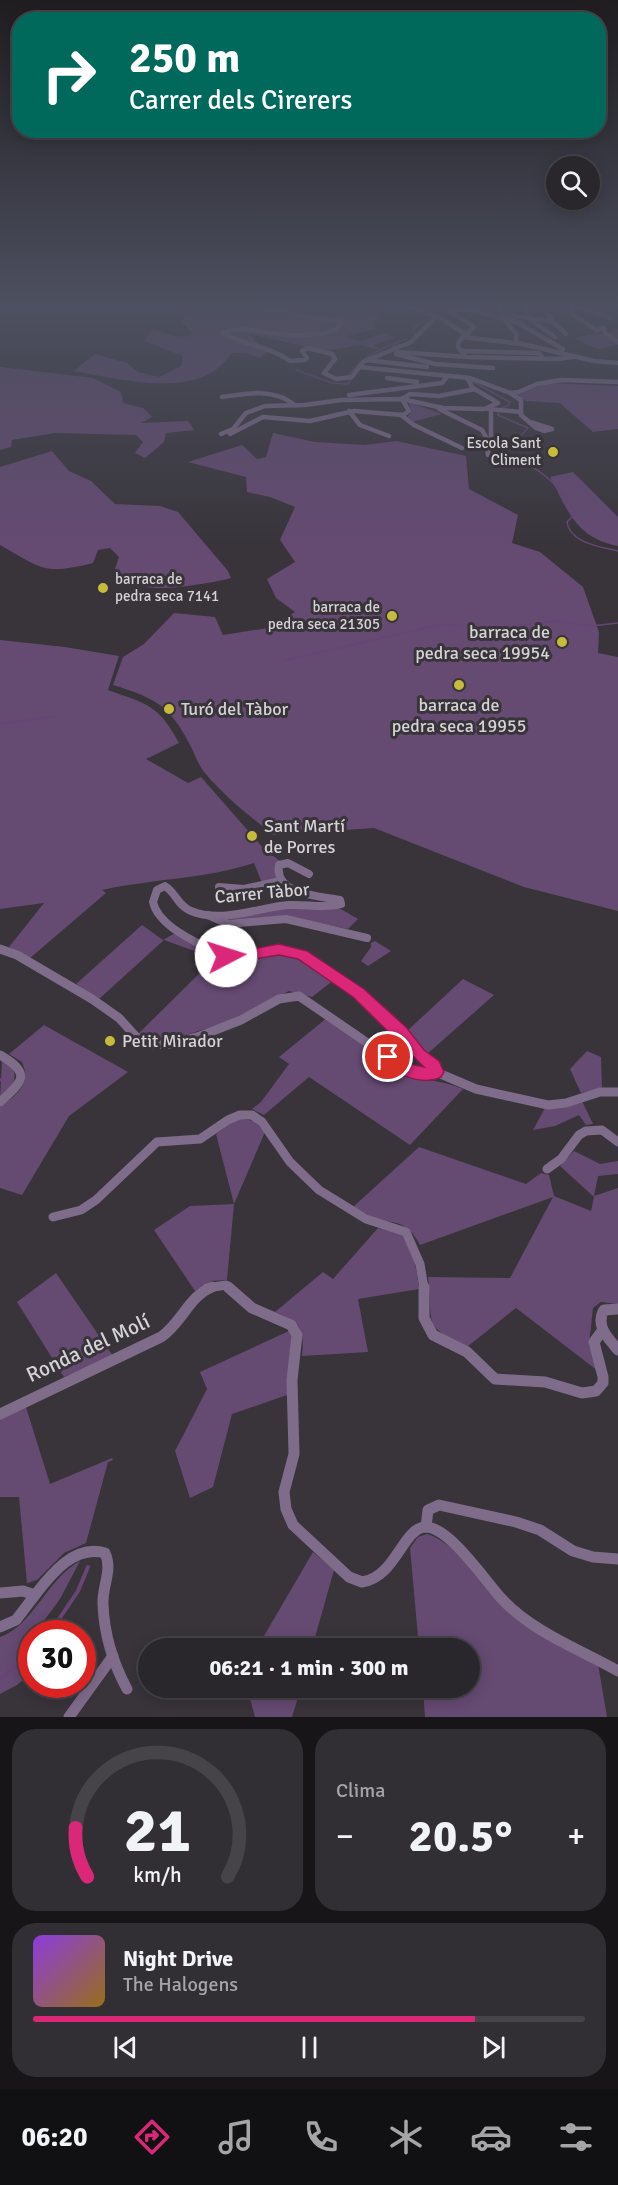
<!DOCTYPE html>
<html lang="es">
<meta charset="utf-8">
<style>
:root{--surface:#2a272c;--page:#322f34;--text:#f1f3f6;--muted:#a5a5a9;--line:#464448;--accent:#db2777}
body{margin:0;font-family:Signika,sans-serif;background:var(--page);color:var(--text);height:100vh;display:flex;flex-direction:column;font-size:22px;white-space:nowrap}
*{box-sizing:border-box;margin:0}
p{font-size:20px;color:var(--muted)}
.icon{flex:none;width:33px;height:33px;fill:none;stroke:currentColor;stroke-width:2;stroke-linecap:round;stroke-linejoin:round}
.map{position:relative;height:1717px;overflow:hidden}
.drawer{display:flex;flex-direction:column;gap:12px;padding:12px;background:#171518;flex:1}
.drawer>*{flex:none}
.guide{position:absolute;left:12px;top:12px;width:594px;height:126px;border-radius:24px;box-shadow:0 3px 15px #0003,0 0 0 2px var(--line);background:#00695c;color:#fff;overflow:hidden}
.fabs{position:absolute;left:546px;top:156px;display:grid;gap:12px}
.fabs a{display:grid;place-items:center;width:54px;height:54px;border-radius:50%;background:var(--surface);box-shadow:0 3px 15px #0003,0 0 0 2px var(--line);font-size:30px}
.speed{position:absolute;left:18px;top:1620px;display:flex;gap:12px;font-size:30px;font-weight:700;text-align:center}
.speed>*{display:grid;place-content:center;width:78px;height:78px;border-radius:50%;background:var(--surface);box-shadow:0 3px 15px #0003,0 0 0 2px var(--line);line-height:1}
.speed .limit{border:9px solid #d22;background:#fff;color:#111}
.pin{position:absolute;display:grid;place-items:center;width:51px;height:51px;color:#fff;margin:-26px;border:3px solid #fff;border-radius:50%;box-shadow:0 2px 6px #0007}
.me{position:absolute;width:66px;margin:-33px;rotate:85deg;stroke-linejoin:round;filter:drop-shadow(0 0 4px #0008)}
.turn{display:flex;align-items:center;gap:21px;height:126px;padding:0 18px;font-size:27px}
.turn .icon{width:78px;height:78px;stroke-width:2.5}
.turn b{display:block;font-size:42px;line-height:51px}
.big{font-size:45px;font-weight:700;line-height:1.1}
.drawer .widget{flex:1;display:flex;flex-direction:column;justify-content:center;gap:9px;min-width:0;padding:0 21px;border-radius:24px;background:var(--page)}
.drawer .dial{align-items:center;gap:0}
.dial svg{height:156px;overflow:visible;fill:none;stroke:var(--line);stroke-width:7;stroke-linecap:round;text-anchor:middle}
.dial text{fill:var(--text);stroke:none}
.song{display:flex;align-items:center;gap:18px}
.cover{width:72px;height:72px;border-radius:9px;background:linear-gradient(135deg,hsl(270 70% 55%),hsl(40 70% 35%))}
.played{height:6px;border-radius:3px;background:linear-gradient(90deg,var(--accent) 80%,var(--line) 80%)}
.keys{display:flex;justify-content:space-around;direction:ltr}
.heat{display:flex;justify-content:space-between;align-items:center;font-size:33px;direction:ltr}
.drawer .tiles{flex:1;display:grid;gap:12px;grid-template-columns:1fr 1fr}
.widget:last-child{grid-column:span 2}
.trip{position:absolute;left:138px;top:1638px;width:342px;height:60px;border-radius:30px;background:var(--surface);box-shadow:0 3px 15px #0003,0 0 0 2px var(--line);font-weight:700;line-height:60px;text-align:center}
.tabs{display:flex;height:96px;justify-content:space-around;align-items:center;background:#111012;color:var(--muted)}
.tabs .icon{width:42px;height:42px}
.tabs .active{color:var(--accent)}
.tabs b{font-size:27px;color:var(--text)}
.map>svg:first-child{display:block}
</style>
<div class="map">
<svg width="618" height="1717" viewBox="0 0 618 1717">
<rect width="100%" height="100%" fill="#38343a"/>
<!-- green -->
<g fill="#654a72">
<path d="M162,306H354L381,316L373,322L376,328L344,337L361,341L385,333L394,338L374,345L380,350L359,345L325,351L248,334L268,352L259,358L246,353H231C202,402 120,379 74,371L95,354L127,363L138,372L159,377L181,366L183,356L144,341L153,329L180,338L194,334L181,322L190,309Z"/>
<polygon points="618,329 618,345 598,349 575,339 583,336 609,333"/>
<polygon points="0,367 93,378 121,392 123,403 143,408 152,417 141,423 188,421 194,430 166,433 164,442 145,458 135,453 143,442 136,435 55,433 12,440 11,447 0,450"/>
<polygon points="546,383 618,386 618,429 593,432 560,403 526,401 518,395"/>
<polygon points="408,402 442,414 412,422 408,419 408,416 412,412"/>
<path d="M273,433L315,442L365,445L396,441L466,456L469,489L518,515L512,543L540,552L583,587L599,632L598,653L618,657V911L524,887L374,828L274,835C249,816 225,797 205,773C198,765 195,754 190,745C169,704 154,698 113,685L123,657L144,644L174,613L215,617L223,635L268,628L295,612L276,598L267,579L295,562L280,540L295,507L270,497L247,492L246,477L188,462L242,445L257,459L266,457Z"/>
<path d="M52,451L69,471L91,481L115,504L160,506L178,512L228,571L231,578C214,583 154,593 140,585C137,583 136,580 134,577L115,578L114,572L119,557L110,548L98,550L93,563C43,575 43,569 0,545V467Z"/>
<path d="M573,472L618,517V546C576,538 568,511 550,477Z"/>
<path d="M0,640L65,647L119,656L108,690C147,704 159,705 179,743L146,759L188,783L201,777L264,849L280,861L275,867L276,879L262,883L254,863C205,879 152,879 102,890L106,893L29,959L9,947L44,903L0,909Z"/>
<polygon points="290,907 339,908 358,919 348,929 286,916 225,920"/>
<polygon points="142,925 163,940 177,932 213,955 211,957 164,940 99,999 76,984"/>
<polygon points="375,941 391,951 368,966 361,961 371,947 371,943"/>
<polygon points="277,953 294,954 334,980 312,997 289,991 229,1021 174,1039 158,1043 146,1041 138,1034 214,959 220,957 230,960"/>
<polygon points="463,979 494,995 426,1055 406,1032"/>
<path d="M328,1017L402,1072C420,1081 443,1080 463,1089L410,1145L309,1077L264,1115L252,1109L261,1102L289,1064L279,1057Z"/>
<path d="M44,1025L128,1072L69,1116L22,1195L0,1188V1107C16,1095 32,1085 22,1062L9,1054Z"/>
<polygon points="587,1051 601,1057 602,1088 581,1093 570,1069"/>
<path d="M2,1061L13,1068C18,1083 10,1088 0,1098Z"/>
<polygon points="582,1101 593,1124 586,1125 579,1115 555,1126 533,1130 545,1108"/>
<polygon points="242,1119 254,1121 265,1132 234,1204 227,1280 211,1281 195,1291 154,1230 190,1206 234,1204 216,1134 230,1124"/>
<path d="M419,1147L526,1184L541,1173L549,1175L554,1196L591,1211L594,1197L560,1166L574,1151L600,1164L618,1161V1174L598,1176L594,1196L618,1188V1304L601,1302L593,1308L589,1344L598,1371L516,1308L467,1347C420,1325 434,1323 428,1277L510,1278L553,1197L420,1245C411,1228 403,1223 386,1221C375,1219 362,1212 353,1207Z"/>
<path d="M378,1228C385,1230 396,1230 402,1234C413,1241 418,1277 419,1289L358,1299L368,1352L302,1356C305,1328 300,1322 275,1312L323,1272L333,1279Z"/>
<polygon points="56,1273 113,1356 64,1377 17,1302"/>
<polygon points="289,1331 292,1338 287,1395 232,1414 213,1487 190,1498 175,1451 207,1389 200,1372"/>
<polygon points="25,1404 50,1484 112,1458 113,1460 108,1462 86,1543 64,1553 37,1580 27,1583 19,1497 0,1497 0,1418"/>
<path d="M427,1534C461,1544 482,1592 510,1613C536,1632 569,1647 598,1664L607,1717H425L423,1688H470V1648H419L410,1548L418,1537Z"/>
<polygon points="313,1552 334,1570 312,1648 257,1648"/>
<path d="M80,1561L60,1599L35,1633L32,1634L31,1674L17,1685L0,1694V1637C32,1627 47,1579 80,1561Z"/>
<polygon points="247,1688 301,1688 292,1717 255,1717"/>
</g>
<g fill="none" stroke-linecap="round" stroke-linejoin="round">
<!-- stream-far3 -->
<g stroke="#684576" stroke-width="1.5">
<polyline points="401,306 410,309"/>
<polyline points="414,333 414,327 430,319 427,314"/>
<polyline points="296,370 332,383 348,384 351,380"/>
<path d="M348,376C363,356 383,347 407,339"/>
<path d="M472,381L510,402L509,405L500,409L498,415L528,428L505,453C542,470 554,479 576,513L567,522C570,543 601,547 618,551"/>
<polyline points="286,660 438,625 507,627 555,621 591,626 618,623"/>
</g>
<!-- stream-far2 -->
<polyline stroke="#684576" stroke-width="2" points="0,724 56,716"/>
<!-- stream-far1 -->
<polyline stroke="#684576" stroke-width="3" points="0,1080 7,1078"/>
<!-- stream -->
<g stroke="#684576" stroke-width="4">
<polyline points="49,1634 78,1591 88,1567"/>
<polyline points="0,1679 32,1655"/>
</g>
<!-- minor-far3 -->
<g stroke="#7f6b8a" stroke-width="4.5">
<path d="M240,306L339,321L340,324L336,330C319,335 302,336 284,335C264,333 242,325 223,333C245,346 270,346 290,361L305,360L307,358L302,351L307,348L332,354L335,359L324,373L336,379L352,377L363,362L411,342L434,319V315"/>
<polyline points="409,306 439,317 465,334"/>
<polyline points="449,306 453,309 471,310 523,324"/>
<polyline points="501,306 499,310 502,314"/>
<polyline points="525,306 529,318"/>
<polyline points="578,306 610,318"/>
<polyline points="570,307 574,315 595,329"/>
<polyline points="447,309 474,327 459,341 458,347 464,354"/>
<polyline points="502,314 563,349 561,351"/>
<polyline points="598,314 601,314 601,306"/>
<polyline points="509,315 553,322 545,310 547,306"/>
<polyline points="532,321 555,337"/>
<polyline points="506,322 516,333 516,343"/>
<polyline points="553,322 566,334"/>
<polyline points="596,330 604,328 605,333 618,342"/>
<polyline points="462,337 522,344 594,361 618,363"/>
<polyline points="394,348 398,352 467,357 558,359 573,357"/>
<polyline points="461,351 539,353 542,357"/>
<polyline points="396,354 435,364 493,368"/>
<polyline points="366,360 427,367"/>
<polyline points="359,367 470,378"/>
<polyline points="387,378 417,382"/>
<polyline points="470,378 510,393 519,392 537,384 561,380 618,382"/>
<polyline points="510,393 521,400 521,415 536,428 544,431 552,429 530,422"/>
<polyline points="349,395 442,383 447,377"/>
<path d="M222,397C248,393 273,388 295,405"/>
<polyline points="402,399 410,394 439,396 475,389"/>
<polyline points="439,409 482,430 486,437 488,455"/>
<polyline points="488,409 521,412"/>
<polyline points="349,411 360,425 389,436"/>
<polyline points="401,415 414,425 462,448"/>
<polyline points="221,434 233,429 246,413 265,406 305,405 341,400 402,399 443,408 484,409 498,403 473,388 467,378"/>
<polyline points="230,434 263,417 310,421 354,411 403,415 409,411 402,399"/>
<polyline points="488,453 491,438 491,411"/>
</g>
<!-- minor-far2 -->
<g stroke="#7f6b8a" stroke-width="8">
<polyline points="219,887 244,889 280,881"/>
<polyline points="208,915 228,924 286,919 367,938"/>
<polyline points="0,949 3,950"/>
<path d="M211,950C192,940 158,925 153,902L157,890L165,886C176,893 178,906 191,911C222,924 259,907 289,905C307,904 324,909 341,904L340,900C319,896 274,895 279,865L288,863L309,874"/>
</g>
<!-- minor-far1 -->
<g stroke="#7f6b8a" stroke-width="9">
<polyline points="208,948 233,957 280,950 303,955 373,1006 401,1032 436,1072"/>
<path d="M0,949L17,955L92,999L119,1018L139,1040L149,1045L170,1044L200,1036L241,1020L279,999L299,996L404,1068C415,1072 425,1077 436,1072L476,1089L548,1105L566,1103L600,1092H618"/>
<path d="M0,1055C31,1073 24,1081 0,1102"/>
<polyline points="547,1169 561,1159 579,1135 586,1131 602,1130 618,1142"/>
<polyline points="53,1217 81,1210 96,1200 157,1142 200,1139 228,1120 240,1115 252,1115 262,1122 290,1162 319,1190 366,1219 406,1232 420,1264 424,1288"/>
<polyline points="207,1288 226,1285 230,1288"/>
</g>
<!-- minor -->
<g stroke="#7f6b8a" stroke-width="11">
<path d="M228,1287L252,1308L291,1325L297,1335L292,1380L294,1454L284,1492L286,1509L293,1525L349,1577L362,1582C395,1578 403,1528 425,1527C449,1526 486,1582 501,1598C532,1632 579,1649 618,1671"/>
<polyline points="424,1287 424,1318 433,1335 467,1352 495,1379 545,1382 582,1393 596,1391 603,1383 603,1377 594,1342 602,1331"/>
<path d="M618,1309L604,1310C595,1326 608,1338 618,1350"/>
<path d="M0,1414L161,1337C181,1324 189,1296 212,1287"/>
<polyline points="426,1527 428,1510 439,1505 516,1522 540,1530 573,1551 593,1557 618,1559"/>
<polyline points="0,1593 23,1591 35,1595 16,1620 0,1627"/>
<path d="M35,1595C51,1574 75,1544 105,1553C113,1570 102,1586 103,1604C104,1633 113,1663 127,1689"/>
<polyline points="69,1717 113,1656"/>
</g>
</g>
<!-- sky -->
<linearGradient id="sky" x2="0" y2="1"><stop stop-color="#1f1d20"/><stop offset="0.56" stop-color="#4d5060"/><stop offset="1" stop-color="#4d5060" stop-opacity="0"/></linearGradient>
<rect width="618" height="546" fill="url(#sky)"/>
<!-- route -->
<path fill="#db2777" stroke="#8e194d" stroke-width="1.5" d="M279,944L307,951L364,989L406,1027L424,1050L439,1061L444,1072L441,1077C424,1086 390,1075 380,1057L383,1052L388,1051L410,1064L424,1067L353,997L298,959L279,955L236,962L221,960L219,956L226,951L236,952Z"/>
<!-- markers -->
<g fill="#c7bb3c" stroke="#38343a" stroke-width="2">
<circle cx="553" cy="452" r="6"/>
<circle cx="103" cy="588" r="6"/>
<circle cx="392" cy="616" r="6"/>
<circle cx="562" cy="642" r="6"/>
<circle cx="459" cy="685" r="6"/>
<circle cx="169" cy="709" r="6"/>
<circle cx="252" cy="836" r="6"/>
<circle cx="110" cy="1041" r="6"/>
</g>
<g text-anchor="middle" stroke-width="6" stroke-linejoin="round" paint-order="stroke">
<!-- far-poi labels -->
<g font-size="15" fill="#d4d2d5" stroke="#38343a" text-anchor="end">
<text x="541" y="448">Escola Sant<tspan x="541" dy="17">Climent</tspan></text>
<text x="115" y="584" text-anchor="start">barraca de<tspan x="115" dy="17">pedra seca 7141</tspan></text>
<text x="380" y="612">barraca de<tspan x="380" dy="17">pedra seca 21305</tspan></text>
</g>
<!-- poi labels -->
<g font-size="18" fill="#d4d2d5" stroke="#38343a" text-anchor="start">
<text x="550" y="638" text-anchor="end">barraca de<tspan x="550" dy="21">pedra seca 19954</tspan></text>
<text x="459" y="711" text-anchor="middle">barraca de<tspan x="459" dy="21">pedra seca 19955</tspan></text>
<text x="181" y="715">Turó del Tàbor</text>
<text x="264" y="832">Sant Martí<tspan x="264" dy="21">de Porres</tspan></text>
<text x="122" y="1047">Petit Mirador</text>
</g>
<!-- street labels -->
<g font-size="18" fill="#d4d2d5" stroke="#38343a">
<text transform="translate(262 893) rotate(-5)" y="6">Carrer Tàbor</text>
</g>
<!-- near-street labels -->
<g font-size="21" fill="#d4d2d5" stroke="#38343a">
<text transform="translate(88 1348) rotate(-25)" y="7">Ronda del Molí</text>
</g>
</g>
</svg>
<div class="fabs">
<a><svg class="icon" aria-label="search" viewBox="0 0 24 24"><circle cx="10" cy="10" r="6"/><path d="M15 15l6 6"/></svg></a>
</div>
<div class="speed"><div class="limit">30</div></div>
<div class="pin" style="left:388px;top:1057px;background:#d93025"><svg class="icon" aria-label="arrive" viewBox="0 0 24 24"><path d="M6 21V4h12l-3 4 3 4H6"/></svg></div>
<svg class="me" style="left:226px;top:956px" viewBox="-20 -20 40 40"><circle r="19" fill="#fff"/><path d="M0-13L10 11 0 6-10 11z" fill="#db2777"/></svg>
<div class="trip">06:21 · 1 min · 300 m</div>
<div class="guide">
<div class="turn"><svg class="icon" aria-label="right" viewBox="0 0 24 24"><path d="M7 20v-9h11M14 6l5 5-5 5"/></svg><div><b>250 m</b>Carrer dels Cirerers</div></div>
</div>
</div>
<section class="drawer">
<div class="tiles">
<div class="widget dial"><svg viewBox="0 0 100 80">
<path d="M14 69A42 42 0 1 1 86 69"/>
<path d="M14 69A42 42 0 0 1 8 44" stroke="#db2777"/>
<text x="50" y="56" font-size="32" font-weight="700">21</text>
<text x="50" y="72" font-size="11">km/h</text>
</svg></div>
<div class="widget"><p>Clima</p>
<div class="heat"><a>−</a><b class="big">20.5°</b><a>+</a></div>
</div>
<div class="widget">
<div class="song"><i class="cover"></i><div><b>Night Drive</b><p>The Halogens</p></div></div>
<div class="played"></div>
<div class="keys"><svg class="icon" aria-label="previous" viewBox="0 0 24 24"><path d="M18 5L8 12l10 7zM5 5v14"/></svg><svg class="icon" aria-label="pause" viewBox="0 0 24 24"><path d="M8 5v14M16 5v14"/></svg><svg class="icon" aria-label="next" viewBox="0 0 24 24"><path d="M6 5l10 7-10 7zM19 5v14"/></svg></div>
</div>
</div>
</section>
<nav class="tabs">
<b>06:20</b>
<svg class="icon active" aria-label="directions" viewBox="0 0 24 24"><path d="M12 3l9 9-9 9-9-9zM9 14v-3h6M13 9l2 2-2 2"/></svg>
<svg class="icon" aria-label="music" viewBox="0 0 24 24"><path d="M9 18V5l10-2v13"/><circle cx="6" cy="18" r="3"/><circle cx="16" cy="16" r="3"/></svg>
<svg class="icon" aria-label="phone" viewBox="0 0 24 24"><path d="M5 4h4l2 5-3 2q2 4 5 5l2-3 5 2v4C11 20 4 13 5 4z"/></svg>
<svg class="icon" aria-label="climate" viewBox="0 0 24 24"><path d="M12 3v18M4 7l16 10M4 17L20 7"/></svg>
<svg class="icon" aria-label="car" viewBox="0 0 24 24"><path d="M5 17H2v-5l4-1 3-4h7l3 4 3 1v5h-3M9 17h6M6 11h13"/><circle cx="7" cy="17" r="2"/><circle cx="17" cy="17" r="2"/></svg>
<svg class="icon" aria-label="filters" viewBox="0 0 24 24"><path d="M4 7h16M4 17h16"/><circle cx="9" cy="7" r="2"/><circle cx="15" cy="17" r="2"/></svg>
</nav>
